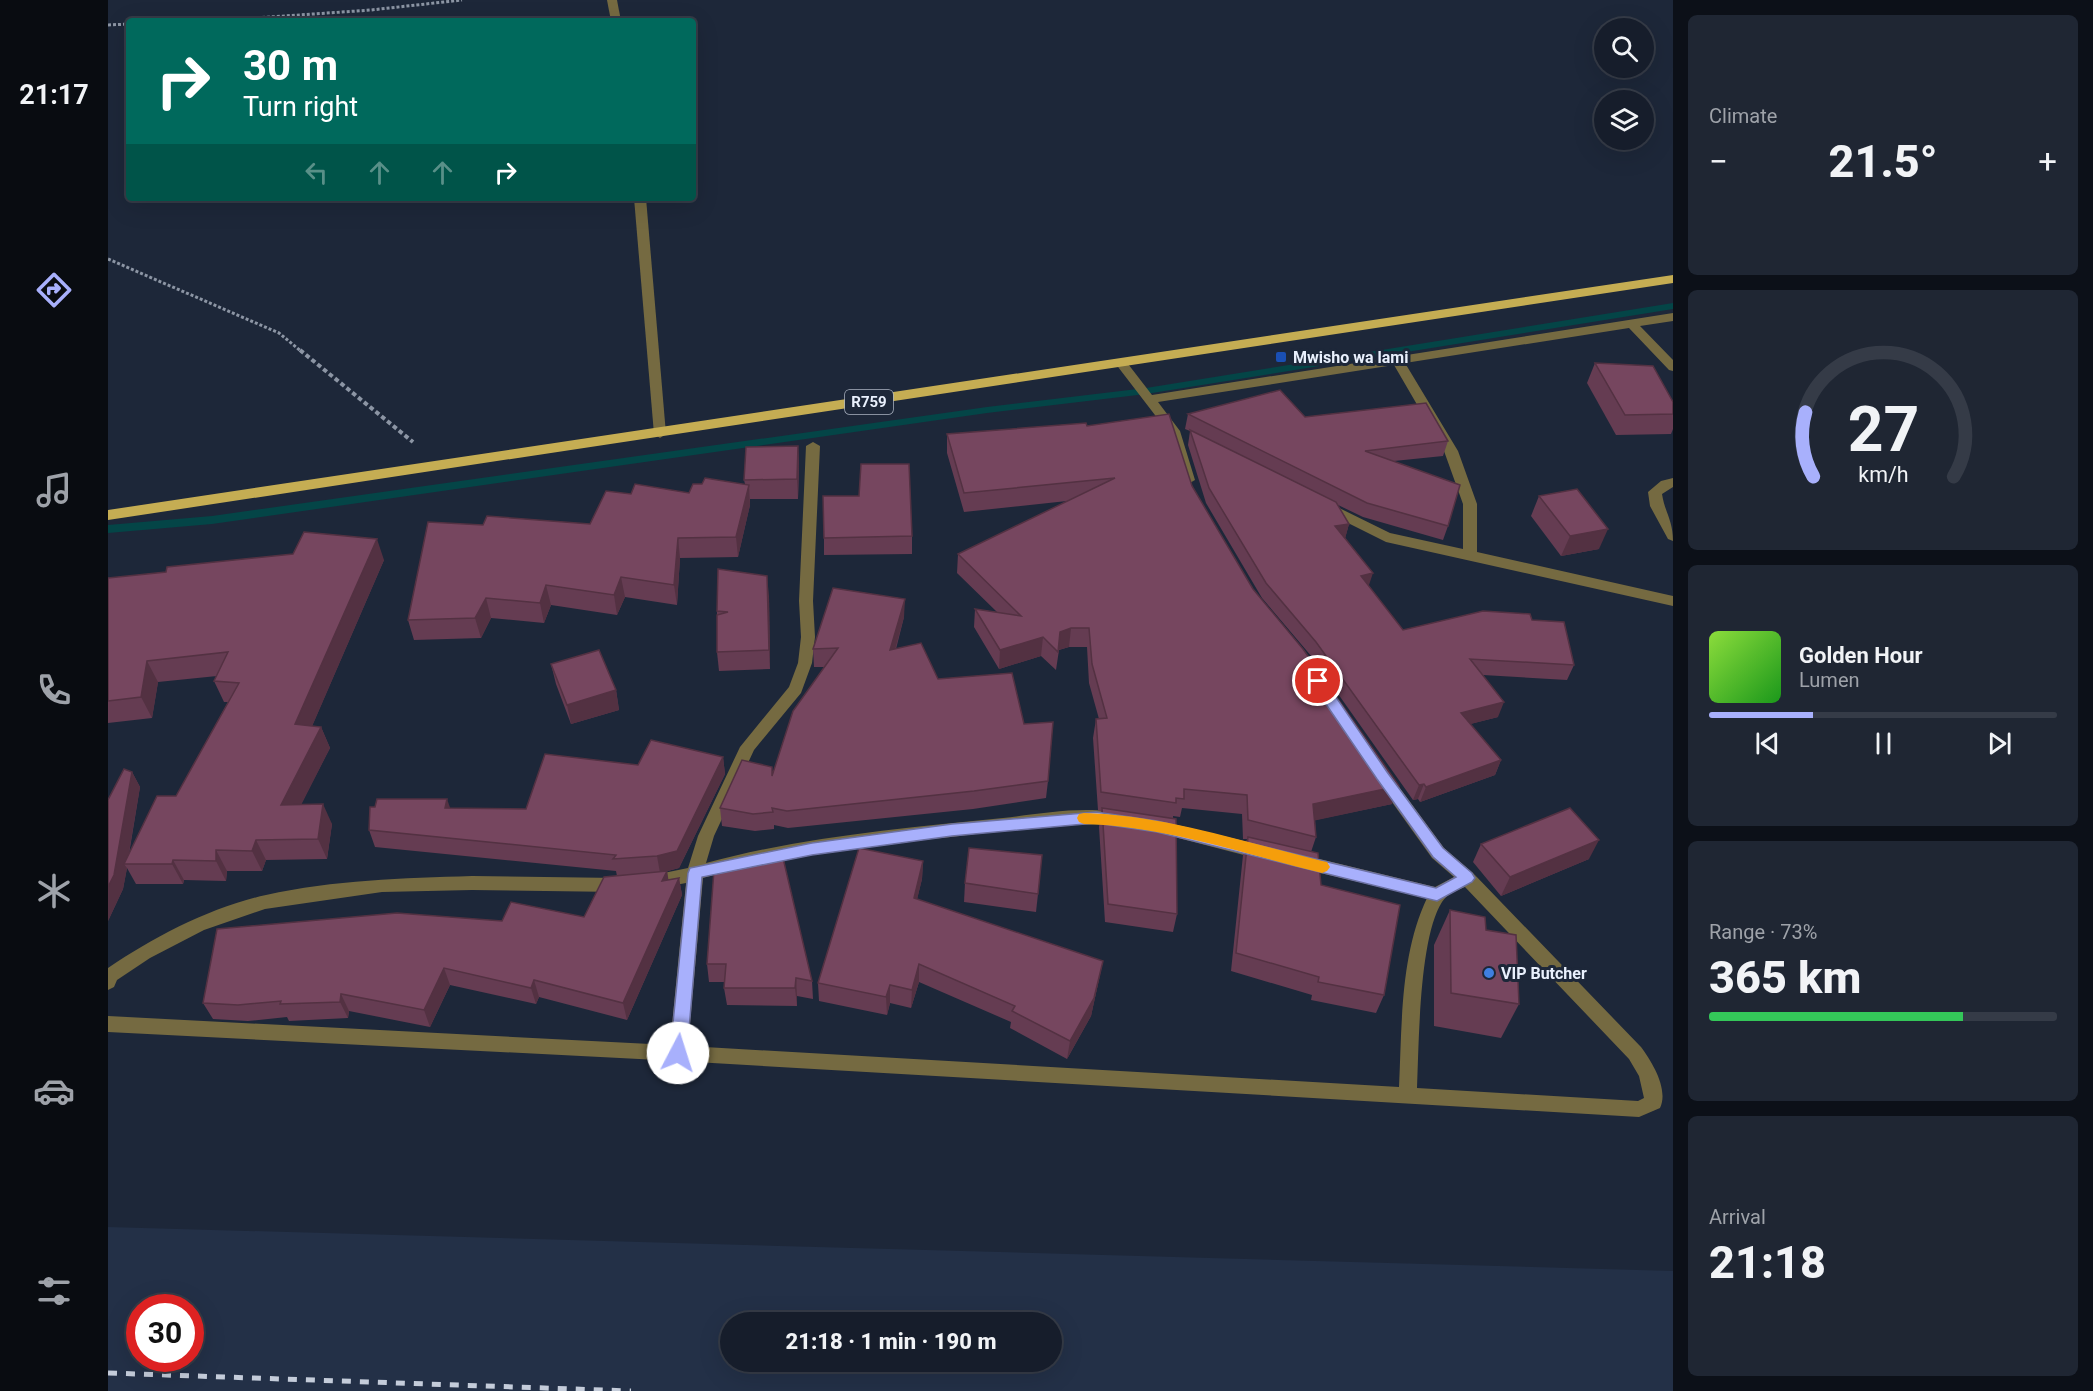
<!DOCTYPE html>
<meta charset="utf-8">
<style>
:root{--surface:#161d2b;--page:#1f2633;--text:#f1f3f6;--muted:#9ea2a9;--line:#353b47;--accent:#a8b0fc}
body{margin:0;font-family:Roboto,sans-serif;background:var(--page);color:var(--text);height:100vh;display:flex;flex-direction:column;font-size:22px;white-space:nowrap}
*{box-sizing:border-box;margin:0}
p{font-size:20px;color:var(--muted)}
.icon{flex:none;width:33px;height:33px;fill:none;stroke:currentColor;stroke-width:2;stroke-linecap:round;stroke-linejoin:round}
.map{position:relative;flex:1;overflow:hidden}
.details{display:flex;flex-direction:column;gap:15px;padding:15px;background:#0c1018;width:420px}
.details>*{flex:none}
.banner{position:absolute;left:18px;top:18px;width:570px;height:183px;border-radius:6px;box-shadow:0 6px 24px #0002,0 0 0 2px var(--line);background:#00695c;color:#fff;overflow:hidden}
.buttons{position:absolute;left:1486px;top:18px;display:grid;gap:12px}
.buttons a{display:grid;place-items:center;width:60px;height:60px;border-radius:50%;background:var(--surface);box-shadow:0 6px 24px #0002,0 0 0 2px var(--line);font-size:30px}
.speed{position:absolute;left:18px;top:1294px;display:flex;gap:12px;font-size:30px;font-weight:700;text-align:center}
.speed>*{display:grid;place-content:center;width:78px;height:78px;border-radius:50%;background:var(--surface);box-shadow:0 6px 24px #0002,0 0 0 2px var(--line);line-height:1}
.speed .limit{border:9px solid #d22;background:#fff;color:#111}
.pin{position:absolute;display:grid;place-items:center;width:51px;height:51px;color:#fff;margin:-26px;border:3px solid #fff;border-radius:50%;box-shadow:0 2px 6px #0007}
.me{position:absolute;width:66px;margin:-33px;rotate:5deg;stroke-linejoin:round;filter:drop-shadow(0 0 4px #0008)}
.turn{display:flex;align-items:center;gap:21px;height:126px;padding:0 18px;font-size:27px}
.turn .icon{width:78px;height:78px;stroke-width:2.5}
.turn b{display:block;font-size:42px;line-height:51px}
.lanes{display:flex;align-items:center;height:57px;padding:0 18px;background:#0003;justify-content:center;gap:30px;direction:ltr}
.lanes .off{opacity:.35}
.big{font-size:45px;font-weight:800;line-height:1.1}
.details .widget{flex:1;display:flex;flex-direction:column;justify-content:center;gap:9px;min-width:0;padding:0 21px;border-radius:9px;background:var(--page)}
.details .dial{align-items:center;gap:0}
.dial svg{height:156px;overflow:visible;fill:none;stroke:var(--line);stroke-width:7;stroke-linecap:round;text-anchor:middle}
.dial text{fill:var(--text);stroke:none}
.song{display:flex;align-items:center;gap:18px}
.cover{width:72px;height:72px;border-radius:9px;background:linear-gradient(135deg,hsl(90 70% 55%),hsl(120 70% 35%))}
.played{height:6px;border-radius:3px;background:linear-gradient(90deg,var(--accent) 30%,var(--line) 30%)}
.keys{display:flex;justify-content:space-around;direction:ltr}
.heat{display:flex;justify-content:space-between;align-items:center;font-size:33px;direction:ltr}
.charge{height:9px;border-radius:4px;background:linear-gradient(90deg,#34c759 73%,var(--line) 0)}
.trip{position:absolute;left:612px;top:1312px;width:342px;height:60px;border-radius:30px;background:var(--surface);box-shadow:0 6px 24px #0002,0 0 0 2px var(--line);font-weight:800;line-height:60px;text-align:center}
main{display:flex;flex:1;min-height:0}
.tab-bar{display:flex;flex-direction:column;width:108px;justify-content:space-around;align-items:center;background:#090c11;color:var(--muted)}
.tab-bar .icon{width:42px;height:42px}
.tab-bar .active{color:var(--accent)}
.tab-bar b{font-size:27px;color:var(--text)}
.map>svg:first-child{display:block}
</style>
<main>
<nav class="tab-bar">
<b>21:17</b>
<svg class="icon active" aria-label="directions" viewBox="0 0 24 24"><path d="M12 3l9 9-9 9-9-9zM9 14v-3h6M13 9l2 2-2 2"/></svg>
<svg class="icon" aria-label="music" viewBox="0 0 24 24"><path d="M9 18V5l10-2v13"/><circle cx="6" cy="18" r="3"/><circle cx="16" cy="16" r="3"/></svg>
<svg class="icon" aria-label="phone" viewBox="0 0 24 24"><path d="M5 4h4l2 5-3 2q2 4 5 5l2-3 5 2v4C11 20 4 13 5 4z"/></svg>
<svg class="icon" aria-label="climate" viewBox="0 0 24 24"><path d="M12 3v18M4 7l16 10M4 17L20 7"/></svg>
<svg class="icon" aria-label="car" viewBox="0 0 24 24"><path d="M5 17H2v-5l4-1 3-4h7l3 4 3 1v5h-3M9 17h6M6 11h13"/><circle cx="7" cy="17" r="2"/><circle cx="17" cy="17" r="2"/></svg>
<svg class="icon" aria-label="filters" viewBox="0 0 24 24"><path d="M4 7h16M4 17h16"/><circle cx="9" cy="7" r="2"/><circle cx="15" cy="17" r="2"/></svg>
</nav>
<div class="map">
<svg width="1565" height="1391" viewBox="0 0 1565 1391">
<rect width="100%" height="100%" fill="#1d2739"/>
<!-- built -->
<path fill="#233047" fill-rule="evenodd" d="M0,1227L1565,1271V1391H0ZM32,1308H82V1359H32ZM622,1323H944V1362H622Z"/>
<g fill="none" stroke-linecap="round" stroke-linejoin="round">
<!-- stream -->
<polygon fill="#044547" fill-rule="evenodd" points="1565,303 1565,309 1038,394 879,413 104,524 0,533 0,525 104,516 879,407 1038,388"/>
<!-- path-far1 -->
<g stroke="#8c95a4" stroke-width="3" stroke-dasharray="3 2" stroke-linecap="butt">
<polyline points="104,21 263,10 354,0"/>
<polyline points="0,25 21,24"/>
<polyline points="0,259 171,333 194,352"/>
</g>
<!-- path -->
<polyline stroke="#8c95a4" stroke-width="4" stroke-dasharray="4.5 3" stroke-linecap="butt" points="192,350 305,442"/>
<!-- lane -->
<g fill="#756a41" fill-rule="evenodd">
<polygon points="499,0 509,0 513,21 503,21"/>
<polygon points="526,198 538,198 558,434 552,438 546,434"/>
</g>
<!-- street -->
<g fill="#756a41" fill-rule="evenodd">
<polygon points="1565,313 1565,321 1532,326 1565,360 1565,371 1561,370 1521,328 1297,363 1350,451 1369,504 1369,552 1565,596 1565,606 1278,542 1214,510 1212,507 1219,502 1282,533 1355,549 1355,504 1336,451 1286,365 1050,402 1072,431 1087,480 1080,484 1073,480 1060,432 1007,363 1013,359 1017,360 1044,395"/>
<path d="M705,442L712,446L705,601L707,637L704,663L693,693L646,750L606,836L598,863C694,837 796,828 895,818C931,814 983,804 1018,815L1020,820L1018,825L1012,826C956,821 899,830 843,837C760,846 675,855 595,878L580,1046L1291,1087C1294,1025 1292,955 1319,898L1191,868L1185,866L1183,861L1185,856L1191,854L1327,887L1346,877L1324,858L1271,784L1269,780L1271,776L1277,774L1283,776L1336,848L1365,873L1533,1047C1544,1062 1561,1089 1552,1108L1531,1117L570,1061L0,1032V1016L562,1045L578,883L541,890L535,888L533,883L535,878L541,876L580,868L590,836L632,747L681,687L690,663L693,637L691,601L698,446ZM1357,887L1521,1059L1531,1076L1536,1098L1530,1101L1309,1088C1311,1043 1311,938 1334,902C1339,894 1349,890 1357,887Z"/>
<path d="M1565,478V487L1554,494C1557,513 1565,520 1565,541L1560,539L1542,506L1540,492L1553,481Z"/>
<polygon points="1051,821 1155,846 1161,848 1163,853 1161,858 1155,860 1051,833 1045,832 1043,827 1045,822"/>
<path d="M364,876L511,878L517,880L519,885L517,890L511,892L364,890L274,892L157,909L96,930L42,958L9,980L6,987L0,990V968C46,937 103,907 158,895C226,880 295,878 364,876Z"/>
</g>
<!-- primary -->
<polygon fill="#c5ad53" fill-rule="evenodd" points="1565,275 1565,283 0,520 0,510"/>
<!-- rail -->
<polyline stroke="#c4ccda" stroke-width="5" stroke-dasharray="9 9" stroke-linecap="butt" points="0,1373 523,1391"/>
</g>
<!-- wall -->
<g fill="#653c52">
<polygon points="1487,363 1565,402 1565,429 1563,434 1508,435 1479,383"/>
<polygon points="1080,414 1197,417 1340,441 1335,456 1286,461 1340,526 1335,540 1255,517 1228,504 1241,524 1237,538 1261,586 1295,630 1424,620 1466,665 1459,680 1375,675 1390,717 1362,724 1393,760 1387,775 1312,802 1310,799 1305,800 1204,657 1154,598 1098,503 1080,445 1082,431 1077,429"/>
<polygon points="979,426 1084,486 1145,589 1284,804 1207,820 1208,837 1203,852 1213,885 1276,995 1268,1013 1203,1000 1204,995 1123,971 1135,855 1139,839 1135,839 1134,814 1074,808 1072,817 1065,816 1069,914 1065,932 997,922 991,827 993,811 990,810 985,738 988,719 991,719 981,683 979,647 961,647 951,650 948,670 933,656 891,669 866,627 867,609 889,612 849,573 850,554 959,501 856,512 839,453 839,434"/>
<polygon points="690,446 691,466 690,499 642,499 642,505 630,557 572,558 569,605 517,597 509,615 443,605 436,623 383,618 373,638 306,640 300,620 375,525 482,524 523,494 581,493 637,484 636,480"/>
<polygon points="751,496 804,536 804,554 716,555 716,538"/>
<polygon points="1431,496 1491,549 1453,556 1423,516"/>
<polygon points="276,560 204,726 213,727 222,748 193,804 224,824 219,859 158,860 154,871 119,871 118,881 76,880 75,884 28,884 19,868 15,889 0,921 24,772 32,787 21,854 68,796 120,702 116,702 106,681 109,676 50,682 44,718 0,723 0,578 58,572"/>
<polygon points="661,596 662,669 611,671 609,652 609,611"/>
<polygon points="796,617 788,649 830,679 916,724 940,781 938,798 865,809 680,828 666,825 666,829 647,831 614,826 612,808 664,774 717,667 706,667 705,649"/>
<polygon points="443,664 508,690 511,710 463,724 448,684"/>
<polygon points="615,757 617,774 571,868 556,872 559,871 560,880 571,878 574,895 519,1020 431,997 428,1004 342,985 322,1027 241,1011 240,1018 181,1021 179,1017 140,1021 105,1019 95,1003 394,921 476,917 509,876 508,871 267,847 261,830 267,807 418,809 530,765"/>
<polygon points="1373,844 1481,859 1393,896 1365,862"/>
<polygon points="815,861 814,879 809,899 995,961 983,1016 959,1059 902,1028 903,1022 811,982 803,1008 782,1003 779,1015 711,1001 710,983"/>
<polygon points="606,870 704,981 705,999 689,996 689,1006 619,1005 616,988 617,982 601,982 599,964"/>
<polygon points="857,883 930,894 928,912 856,902"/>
<polygon points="1342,910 1378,930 1411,1004 1393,1038 1326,1026 1326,945"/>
</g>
<!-- shaded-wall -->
<g fill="#533142">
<polygon points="690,446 691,466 690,499 689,479"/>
<polygon points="641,485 642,505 630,557 628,537"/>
<polygon points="1241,524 1237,539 1227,526"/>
<polygon points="1500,529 1491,549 1453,556 1462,536"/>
<polygon points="570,538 572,558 569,605 566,585"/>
<polygon points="269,539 276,560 196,745 187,724"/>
<polygon points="1265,573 1260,588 1253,576"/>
<polygon points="659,576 661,596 662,669 661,650"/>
<polygon points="513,577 517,597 509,615 506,595"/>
<polygon points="438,585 443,605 436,623 432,603"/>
<polygon points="378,598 383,618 373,638 367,618"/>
<polygon points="797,599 796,617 782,668 782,650"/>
<polygon points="963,628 961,647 950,650 952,632"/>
<polygon points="935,637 933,656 891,669 892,650"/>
<polygon points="39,661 50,682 44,718 33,697"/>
<polygon points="508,690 511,710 463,724 459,705"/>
<polygon points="1396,702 1390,717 1347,728 1353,713"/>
<polygon points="213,727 222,748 183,825 173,805"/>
<polygon points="615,757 617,774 571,868 552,873 549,856"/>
<polygon points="1393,760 1387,775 1312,802 1318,787"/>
<polygon points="24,772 32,787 19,864 16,864 19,868 15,889 0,921 0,887"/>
<polygon points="1316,784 1310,799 1305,800 1311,785"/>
<polygon points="1291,786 1284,804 1200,822 1205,804"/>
<polygon points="339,799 345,816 337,808"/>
<polygon points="215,804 224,824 219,859 210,839"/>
<polygon points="148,840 158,860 154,871 144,851"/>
<polygon points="1491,840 1481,859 1393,896 1402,877"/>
<polygon points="108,850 119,871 118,881 108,861"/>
<polygon points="65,860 76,880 75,884 64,864"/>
<polygon points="815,861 814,879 805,916 806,898"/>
<polygon points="559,871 562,889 554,881"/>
<polygon points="571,878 574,895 519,1020 515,1003"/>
<polygon points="995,961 983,1016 959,1059 962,1041"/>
<polygon points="811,964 811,982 803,1008 804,990"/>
<polygon points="336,968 342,985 322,1027 316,1010"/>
<polygon points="688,978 689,996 689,1006 687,988"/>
<polygon points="426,980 431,997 428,1004 423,988"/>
<polygon points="782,985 782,1003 779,1015 778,997"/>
<polygon points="233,994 241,1011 240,1018 232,1002"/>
</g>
<!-- building -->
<g fill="#76465f" stroke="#533142" stroke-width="1.5">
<polygon points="1487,363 1545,366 1565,402 1565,414 1517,415"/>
<polygon points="1172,390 1197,417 1318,403 1340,441 1257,451 1352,485 1340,526 1259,503 1080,414"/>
<polygon points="1061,414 1084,486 1145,589 1195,649 1291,786 1205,804 1208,837 1140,820 1139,795 1076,789 1076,799 1068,798 1068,803 993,792 988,719 999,718 984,664 981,628 963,628 952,632 950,652 935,637 892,650 867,609 913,616 850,554 1007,478 856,493 839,434 978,423 979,426"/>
<polygon points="1082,430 1228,502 1241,524 1227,526 1265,573 1253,576 1295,630 1375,611 1422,614 1424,620 1456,622 1466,665 1362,659 1396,702 1353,713 1393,760 1318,787 1316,784 1311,785 1208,642 1158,583 1101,488"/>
<polygon points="690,446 689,479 636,480 638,447"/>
<polygon points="753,464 801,464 804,536 716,538 715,496 751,496"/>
<polygon points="597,478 641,485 628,537 570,538 566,585 513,577 506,595 438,585 432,603 378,598 367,618 300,620 320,522 375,525 379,516 482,524 498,491 523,494 527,484 581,493 585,484 594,484"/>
<polygon points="1469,489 1500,529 1462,536 1431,496"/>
<polygon points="196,532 269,539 187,724 213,727 173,805 215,804 210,839 148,840 144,851 108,850 108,861 65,860 64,864 16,864 49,796 68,796 131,683 106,681 120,652 39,661 33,697 0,701 0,578 58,572 59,567 185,554"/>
<polygon points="610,569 659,576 661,650 609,652 609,615 620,612 609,611"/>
<polygon points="725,588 797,599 782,650 813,643 830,679 904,673 916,724 945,722 940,781 866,791 679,811 664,808 665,812 645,814 612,808 634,760 664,767 664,776 685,711 730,648 705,649"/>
<polygon points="491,650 508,690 459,705 443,664"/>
<polygon points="543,740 615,757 569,851 549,856 505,859 508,855 261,830 262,807 267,807 269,799 339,799 337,808 418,809 437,754 530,765"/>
<polygon points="16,769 24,772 6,875 0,887 0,800"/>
<polygon points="994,808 1068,819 1069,914 1000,904"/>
<polygon points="1462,808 1491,840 1402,877 1373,844"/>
<polygon points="1140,837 1210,853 1213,885 1292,905 1276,995 1210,982 1211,977 1128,953"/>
<polygon points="751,848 815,861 806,898 995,961 986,998 962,1041 904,1011 907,1006 811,964 804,990 782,985 778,997 710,983"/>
<polygon points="861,848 934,855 930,894 857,883"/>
<polygon points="675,858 704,981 688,978 687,988 616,988 618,964 599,964 606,870"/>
<polygon points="559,871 554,881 571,878 515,1003 426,980 423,988 336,968 316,1010 233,994 232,1002 172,1004 173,1001 130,1005 95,1003 109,929 289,913 394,921 403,902 476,917 496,877"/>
<polygon points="1342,910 1377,917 1378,930 1408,935 1411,1004 1343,993"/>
</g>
<!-- route -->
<polygon fill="#a8b0fc" stroke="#6d72a4" stroke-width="1.5" points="1210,676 1215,678 1279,772 1335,848 1364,873 1367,878 1364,882 1329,901 1049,832 988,823 844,836 704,855 594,877 579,1053 576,1058 570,1060 565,1058 562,1053 580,873 582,868 587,867 704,843 844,824 988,812 1049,821 1328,888 1348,877 1325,857 1269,779 1205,685 1203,681 1205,678"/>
<!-- slow -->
<path fill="#f59e0b" d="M976,813C1056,815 1136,842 1214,861L1219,862L1222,867L1219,871L1214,873C1136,854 1057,826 976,824L971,822L969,818L971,814Z"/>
<!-- markers -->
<rect fill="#1a4fb4" stroke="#1d2739" stroke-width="2" x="1167" y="351" width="12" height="12" rx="3"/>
<circle fill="#3f7fe0" stroke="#1d2739" stroke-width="2" cx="1381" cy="973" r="6"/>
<g text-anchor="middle" stroke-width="6" stroke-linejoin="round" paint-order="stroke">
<!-- shield labels -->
<rect fill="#1d2739" stroke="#acb4c2" stroke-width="1.5" x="737" y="390" width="48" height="24" rx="4.5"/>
<g font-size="15" font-weight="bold" fill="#e9f0fd">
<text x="761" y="407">R759</text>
</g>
<!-- poi labels -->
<g font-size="16" font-weight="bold" fill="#e9f0fd" stroke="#1d2739" text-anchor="start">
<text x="1185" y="363">Mwisho wa lami</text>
<text x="1393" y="979">VIP Butcher</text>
</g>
</g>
</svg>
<div class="buttons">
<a><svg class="icon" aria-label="search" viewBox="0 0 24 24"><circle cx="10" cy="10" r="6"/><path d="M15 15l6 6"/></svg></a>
<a><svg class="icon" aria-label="layers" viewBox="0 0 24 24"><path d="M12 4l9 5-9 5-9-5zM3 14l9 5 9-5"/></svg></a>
</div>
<div class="speed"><div class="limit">30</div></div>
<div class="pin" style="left:1210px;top:681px;background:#d93025"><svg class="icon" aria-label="arrive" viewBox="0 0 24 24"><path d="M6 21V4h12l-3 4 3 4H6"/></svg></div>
<svg class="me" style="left:570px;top:1053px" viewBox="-20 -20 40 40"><circle r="19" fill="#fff"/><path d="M0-13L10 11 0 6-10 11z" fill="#a8b0fc"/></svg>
<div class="trip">21:18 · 1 min · 190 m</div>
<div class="banner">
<div class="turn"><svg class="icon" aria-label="right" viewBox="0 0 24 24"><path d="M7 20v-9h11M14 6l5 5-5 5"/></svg><div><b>30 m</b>Turn right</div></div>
<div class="lanes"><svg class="icon off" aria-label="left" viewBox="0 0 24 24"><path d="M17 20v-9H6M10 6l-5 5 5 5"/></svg><svg class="icon off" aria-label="ahead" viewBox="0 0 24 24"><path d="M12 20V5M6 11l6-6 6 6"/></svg><svg class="icon off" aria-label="ahead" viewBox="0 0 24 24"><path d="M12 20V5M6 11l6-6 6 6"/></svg><svg class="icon" aria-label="right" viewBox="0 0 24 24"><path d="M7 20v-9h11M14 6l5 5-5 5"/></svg></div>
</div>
</div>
<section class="details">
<div class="widget"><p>Climate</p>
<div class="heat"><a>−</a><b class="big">21.5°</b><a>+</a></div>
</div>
<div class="widget dial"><svg viewBox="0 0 100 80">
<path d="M14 69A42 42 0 1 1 86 69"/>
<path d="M14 69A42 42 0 0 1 10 36" stroke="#a8b0fc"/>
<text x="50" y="56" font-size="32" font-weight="700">27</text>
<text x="50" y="72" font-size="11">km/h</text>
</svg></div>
<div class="widget">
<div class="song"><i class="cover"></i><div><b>Golden Hour</b><p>Lumen</p></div></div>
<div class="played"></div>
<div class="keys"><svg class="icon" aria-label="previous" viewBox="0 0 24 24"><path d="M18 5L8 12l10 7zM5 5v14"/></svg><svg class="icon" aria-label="pause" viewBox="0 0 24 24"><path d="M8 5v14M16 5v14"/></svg><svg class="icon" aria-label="next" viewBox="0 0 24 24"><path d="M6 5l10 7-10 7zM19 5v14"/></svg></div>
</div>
<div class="widget"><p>Range · 73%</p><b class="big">365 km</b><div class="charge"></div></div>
<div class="widget"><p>Arrival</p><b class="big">21:18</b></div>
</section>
</main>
